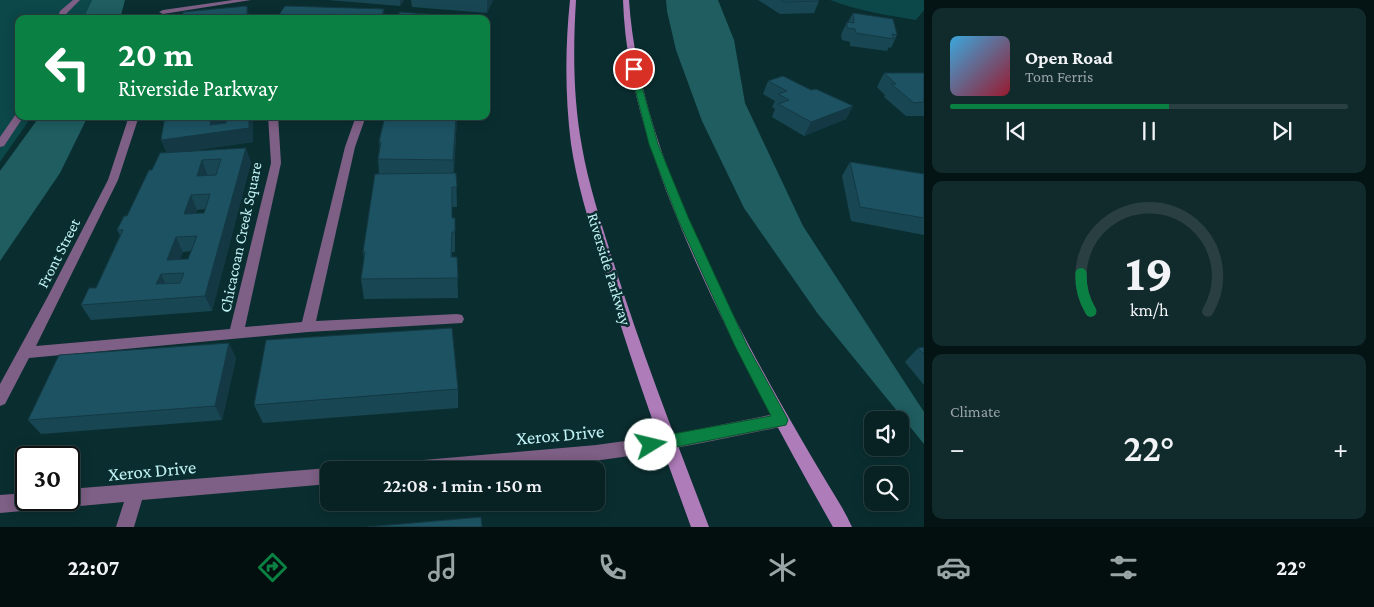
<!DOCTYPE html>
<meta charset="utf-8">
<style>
:root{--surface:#082224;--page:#112a2c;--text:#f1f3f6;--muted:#98a4a6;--line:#293f41;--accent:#0b8043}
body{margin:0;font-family:"Crimson Pro",serif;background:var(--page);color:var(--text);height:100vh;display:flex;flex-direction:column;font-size:19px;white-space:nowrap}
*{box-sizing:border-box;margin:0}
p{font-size:16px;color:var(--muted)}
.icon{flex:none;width:28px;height:28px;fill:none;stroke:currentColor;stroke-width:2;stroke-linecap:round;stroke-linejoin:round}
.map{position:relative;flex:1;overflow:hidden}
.panel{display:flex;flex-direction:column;gap:8px;padding:8px;background:#041314;width:450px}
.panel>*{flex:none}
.top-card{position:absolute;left:15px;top:15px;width:475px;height:105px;border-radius:10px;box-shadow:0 2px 12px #0003,0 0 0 1px var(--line);background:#0b8043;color:#fff;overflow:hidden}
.fabs{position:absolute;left:864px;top:411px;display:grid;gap:10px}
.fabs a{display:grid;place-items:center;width:45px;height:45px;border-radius:10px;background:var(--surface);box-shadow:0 2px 12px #0003,0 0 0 1px var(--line);font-size:25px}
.speed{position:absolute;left:15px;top:446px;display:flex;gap:10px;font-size:25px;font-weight:700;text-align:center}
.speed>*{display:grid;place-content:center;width:65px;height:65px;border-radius:50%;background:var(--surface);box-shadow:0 2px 12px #0003,0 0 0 1px var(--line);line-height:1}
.speed .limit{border:2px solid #111;border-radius:8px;background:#fff;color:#111}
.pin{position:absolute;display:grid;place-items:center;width:42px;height:42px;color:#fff;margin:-21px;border:2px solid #fff;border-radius:50%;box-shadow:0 1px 5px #0007}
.me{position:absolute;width:55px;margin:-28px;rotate:81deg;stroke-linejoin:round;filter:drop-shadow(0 0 4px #0008)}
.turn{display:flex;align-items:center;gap:18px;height:105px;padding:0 20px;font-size:22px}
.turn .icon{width:65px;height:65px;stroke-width:2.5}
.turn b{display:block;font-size:35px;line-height:42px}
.big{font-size:38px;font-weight:600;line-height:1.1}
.panel .card{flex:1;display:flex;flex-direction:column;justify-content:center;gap:8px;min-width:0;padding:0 18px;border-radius:10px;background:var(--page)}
.panel .dial{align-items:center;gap:0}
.dial svg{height:130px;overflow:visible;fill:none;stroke:var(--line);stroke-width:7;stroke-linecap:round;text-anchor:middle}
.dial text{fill:var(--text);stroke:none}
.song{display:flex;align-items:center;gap:15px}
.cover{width:60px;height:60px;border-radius:8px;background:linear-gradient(135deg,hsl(200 70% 55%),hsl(350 70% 35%))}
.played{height:5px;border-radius:2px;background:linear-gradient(90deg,var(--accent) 55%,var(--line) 55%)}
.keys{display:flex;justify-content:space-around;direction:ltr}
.heat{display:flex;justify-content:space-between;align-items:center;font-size:28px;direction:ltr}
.trip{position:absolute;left:320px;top:461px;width:285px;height:50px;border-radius:10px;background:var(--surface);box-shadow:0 2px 12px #0003,0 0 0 1px var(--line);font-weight:600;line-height:50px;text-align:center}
.tabs{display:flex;height:80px;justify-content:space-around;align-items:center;background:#030e0e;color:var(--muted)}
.tabs .icon{width:35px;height:35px}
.tabs .on{color:var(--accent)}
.tabs b{font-size:22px;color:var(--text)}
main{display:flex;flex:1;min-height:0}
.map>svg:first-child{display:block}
</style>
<main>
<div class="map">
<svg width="924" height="527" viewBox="0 0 924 527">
<rect width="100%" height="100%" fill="#0a2e30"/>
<!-- green -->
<g fill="#0c474a">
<polygon points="0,0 92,0 83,19 19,19 19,116 32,116 0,162"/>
<path d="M830,0H924V10L916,20C887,15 858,11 830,0Z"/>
</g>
<!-- forest -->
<g fill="#1f5d60">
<polygon points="92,0 125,0 120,19 83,19"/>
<polygon points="666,0 718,0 734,40 745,103 803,226 924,412 924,444 818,314 744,208 702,121 676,50 667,11"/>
<polygon points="40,116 88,116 60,173 0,261 0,171"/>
</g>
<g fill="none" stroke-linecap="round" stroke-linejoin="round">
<!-- service -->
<g fill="#7e5f85" fill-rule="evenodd">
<polygon points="73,0 80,0 66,14 65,19 57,19 60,11"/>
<polygon points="19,113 19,116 24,116 4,146 0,147 0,137 16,114"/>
</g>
<!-- minor -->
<g fill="#7e5f85" fill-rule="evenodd">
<polygon points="233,0 251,0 163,14 159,12 163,10"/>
<polygon points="129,116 139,116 118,180 36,346 230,329 271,163 268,116 278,116 281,163 245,327 302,322 345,147 356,116 366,116 355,147 316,321 457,314 462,315 464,319 462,323 308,332 29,358 5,404 0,406 0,384 47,298 108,180"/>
<path d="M780,413L786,415L788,420L786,425L780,427C685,447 588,467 491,470C458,471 424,470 392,470L394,464L400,462L596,445L669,435Z"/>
<polygon points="329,468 335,470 329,470 329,484 142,500 134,527 116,527 124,502 69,507 63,504 61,500 69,500 69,489"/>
<polygon points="26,493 26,500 54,500 51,506 45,509 0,513 0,495"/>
</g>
<!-- secondary -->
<g fill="#af7cba" fill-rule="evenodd">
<path d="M570,0H576C573,49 573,98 582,147C589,187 602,225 614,264C642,353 676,440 709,527H691C659,439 627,351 601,261C589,222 577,184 571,144C565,96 565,48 570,0Z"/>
<path d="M623,0H629C638,137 714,284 780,402C795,428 810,455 826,481C835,496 845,511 852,527H833C783,439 735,350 694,258C658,175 626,91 623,0Z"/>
</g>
</g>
<!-- wall -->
<g fill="#184753" fill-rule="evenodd">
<polygon points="328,0 404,0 400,6"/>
<polygon points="411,0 493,0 487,13 412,7"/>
<polygon points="758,0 818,0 819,1 814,13 780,14"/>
<polygon points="853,13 897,35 891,48 889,47 887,51 850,46 850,42 842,40 841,35 847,22 848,22"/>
<polygon points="884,73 924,73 924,116 906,116 884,97 885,95 877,87"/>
<polygon points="768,81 811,90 853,106 846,119 804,136 772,117 775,109 772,107 775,101 763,94"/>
<path d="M165,116H253V142L182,152L251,162L212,311L91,320L81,305L96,288L120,235L117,230L127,216L152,170L166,153ZM205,209L204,213H196L197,210ZM191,251L188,259H180L183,252Z"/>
<polygon points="385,116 457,116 454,173 456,173 457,207 452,207 452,218 455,218 455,252 452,252 452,257 457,257 458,298 364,299 361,279 364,259 363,252 379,173 378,159 380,151 379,142"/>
<polygon points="850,162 924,174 924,235 851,221 842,176"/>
<polygon points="924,347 924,385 905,362 918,348"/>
<polygon points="236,358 222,420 41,434 28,420"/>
<polygon points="458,389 458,408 263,423 254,405"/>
</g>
<!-- shaded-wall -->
<g fill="#143944">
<polygon points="400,0 404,0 400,6"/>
<polygon points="488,0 493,0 487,13 487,1"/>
<polygon points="247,6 250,19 247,19"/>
<polygon points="384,9 385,19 380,19"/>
<polygon points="853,106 846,119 804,136 811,122"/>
<polygon points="213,116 253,116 253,142 167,154 161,140 210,125 211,120"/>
<polygon points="456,116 457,116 457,121 453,179 453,160"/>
<polygon points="246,148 251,162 212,311 205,296"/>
<polygon points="202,160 207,174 202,191 197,176"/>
<polygon points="191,195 197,210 190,229 184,214"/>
<polygon points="176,237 183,252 174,274 167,260"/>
<polygon points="161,274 168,289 156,284"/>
<polygon points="229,343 236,358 222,420 215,406"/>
</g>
<!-- building -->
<g fill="#1c5261" stroke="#143944" fill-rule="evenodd">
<polygon points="781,0 818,0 819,1 784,2"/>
<polygon points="247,6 247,19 182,19 183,12"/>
<polygon points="285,6 384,9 380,19 276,19"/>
<polygon points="400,12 480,18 395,19"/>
<polygon points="853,13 893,19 897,35 892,34 894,39 856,33 855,29 847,28 847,22 854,23"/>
<polygon points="884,73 924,73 924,102 914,103 891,84 896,84"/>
<polygon points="783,76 811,90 816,89 853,106 811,122 778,104 789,100 778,94 787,91 768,81"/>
<path d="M165,116H249V128L161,140ZM227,118L226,123L210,125L211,120Z"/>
<polygon points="385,116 456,116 453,160 378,159 381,142 379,142"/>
<path d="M246,148L205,296L81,305L89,288H96L123,230H117L124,216H127L149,170H152L160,153ZM221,159L216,175L197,176L202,160ZM210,194L204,213L184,214L191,195ZM197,236L188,259L167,260L176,237ZM184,273L180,283L156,284L161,274Z"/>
<polygon points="850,162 924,174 924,218 860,207"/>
<polygon points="456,173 457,187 452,187 452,218 455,218 455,232 452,232 451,257 457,257 458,278 361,279 365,252 363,252 375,174"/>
<polygon points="452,328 458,389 254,405 266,340"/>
<polygon points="229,343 215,406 28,420 59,355"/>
<polygon points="924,347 924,354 918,348"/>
<polygon points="481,517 482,527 367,527"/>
</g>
<!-- route -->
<polygon fill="#0b8043" stroke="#07532c" points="634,66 637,69 658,144 688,217 747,345 786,416 788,420 786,425 651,452 646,450 644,445 646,440 651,438 771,416 735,346 677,217 649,144 630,69"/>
<g text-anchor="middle" stroke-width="5" stroke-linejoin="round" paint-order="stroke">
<!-- street labels -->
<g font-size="16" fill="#c1f3f6" stroke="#0a2e30">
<text transform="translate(240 237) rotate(-78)" y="6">Chicacoan Creek Square</text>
<text transform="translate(58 253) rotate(-63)" y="6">Front Street</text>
<text transform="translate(610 269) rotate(73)" y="6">Riverside Parkway</text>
</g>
<!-- near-street labels -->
<g font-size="19" fill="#c1f3f6" stroke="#0a2e30">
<text transform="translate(560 434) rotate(-5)" y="7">Xerox Drive</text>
<text transform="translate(152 470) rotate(-5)" y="7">Xerox Drive</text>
</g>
</g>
</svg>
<div class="fabs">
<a><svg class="icon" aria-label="sound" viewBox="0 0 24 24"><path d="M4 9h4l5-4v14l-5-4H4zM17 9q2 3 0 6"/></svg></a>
<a><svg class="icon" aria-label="search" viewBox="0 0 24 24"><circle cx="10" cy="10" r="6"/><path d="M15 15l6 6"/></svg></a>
</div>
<div class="speed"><div class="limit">30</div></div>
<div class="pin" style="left:634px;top:69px;background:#d93025"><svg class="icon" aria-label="arrive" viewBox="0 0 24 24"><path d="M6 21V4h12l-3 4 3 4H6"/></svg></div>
<svg class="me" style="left:651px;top:445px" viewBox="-20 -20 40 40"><circle r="19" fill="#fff"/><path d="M0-13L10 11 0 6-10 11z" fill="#0b8043"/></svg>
<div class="trip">22:08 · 1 min · 150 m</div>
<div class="top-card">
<div class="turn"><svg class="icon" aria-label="left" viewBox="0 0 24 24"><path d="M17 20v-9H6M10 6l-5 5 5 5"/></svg><div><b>20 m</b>Riverside Parkway</div></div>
</div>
</div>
<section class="panel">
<div class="card">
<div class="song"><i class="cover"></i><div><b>Open Road</b><p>Tom Ferris</p></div></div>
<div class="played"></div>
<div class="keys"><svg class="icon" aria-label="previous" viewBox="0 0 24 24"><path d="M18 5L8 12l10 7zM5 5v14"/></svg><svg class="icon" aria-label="pause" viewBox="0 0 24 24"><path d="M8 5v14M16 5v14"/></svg><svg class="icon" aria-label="next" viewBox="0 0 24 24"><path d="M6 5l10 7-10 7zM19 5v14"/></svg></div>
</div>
<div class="card dial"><svg viewBox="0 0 100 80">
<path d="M14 69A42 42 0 1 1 86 69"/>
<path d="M14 69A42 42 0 0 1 8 46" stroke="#0b8043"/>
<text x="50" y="56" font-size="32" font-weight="700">19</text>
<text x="50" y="72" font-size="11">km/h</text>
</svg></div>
<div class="card"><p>Climate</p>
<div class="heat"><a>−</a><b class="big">22°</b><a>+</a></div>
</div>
</section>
</main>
<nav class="tabs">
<b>22:07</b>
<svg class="icon on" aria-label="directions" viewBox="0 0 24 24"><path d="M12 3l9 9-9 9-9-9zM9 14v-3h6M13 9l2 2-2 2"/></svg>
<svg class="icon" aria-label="music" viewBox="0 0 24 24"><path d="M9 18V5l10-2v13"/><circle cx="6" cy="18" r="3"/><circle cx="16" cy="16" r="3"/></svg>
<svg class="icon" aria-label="phone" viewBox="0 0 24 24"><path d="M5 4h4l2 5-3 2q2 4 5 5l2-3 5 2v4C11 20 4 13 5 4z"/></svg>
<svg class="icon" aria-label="climate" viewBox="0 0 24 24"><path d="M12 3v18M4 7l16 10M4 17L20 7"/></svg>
<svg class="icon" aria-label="car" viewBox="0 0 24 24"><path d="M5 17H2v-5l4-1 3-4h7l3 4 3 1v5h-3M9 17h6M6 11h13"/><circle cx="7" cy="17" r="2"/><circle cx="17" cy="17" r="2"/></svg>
<svg class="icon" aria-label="filters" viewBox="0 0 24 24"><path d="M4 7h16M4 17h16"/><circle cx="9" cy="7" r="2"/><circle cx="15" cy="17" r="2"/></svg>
<b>22°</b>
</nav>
